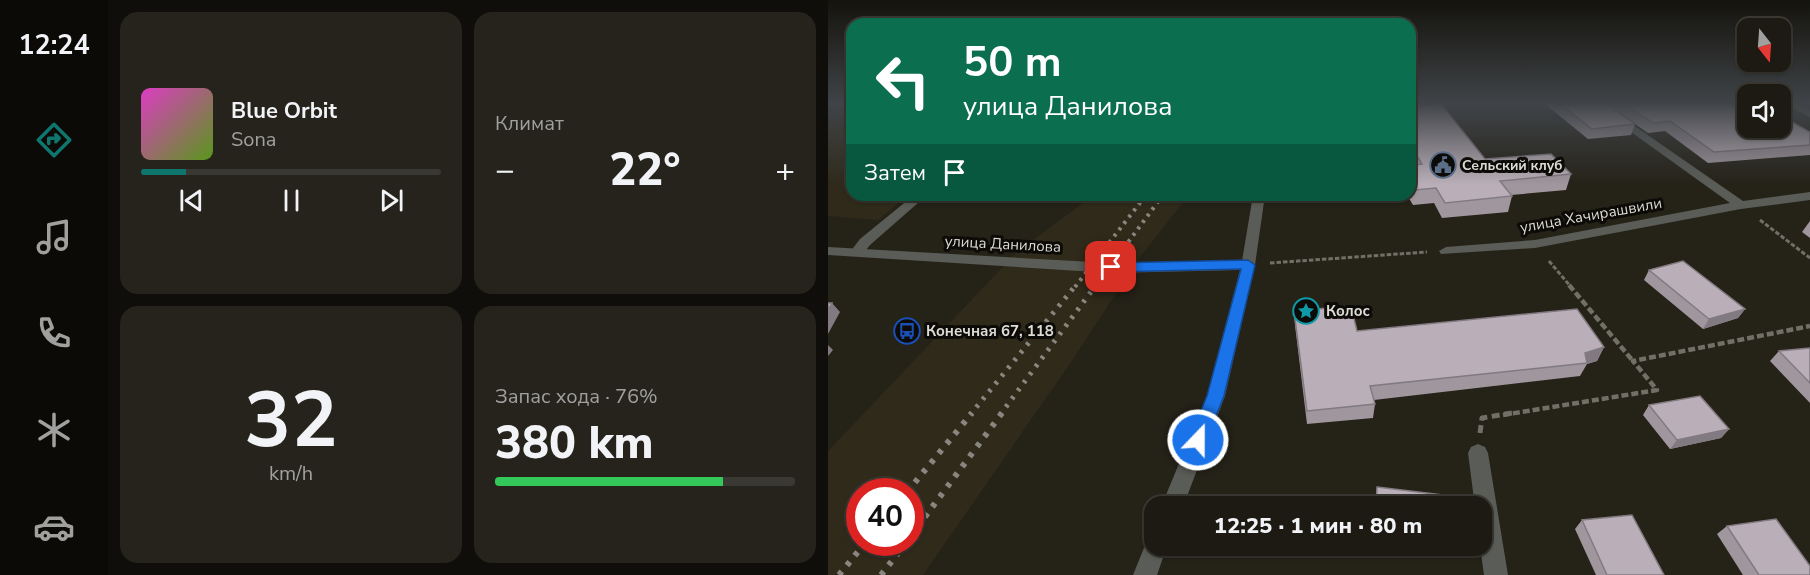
<!DOCTYPE html>
<html lang="ru">
<meta charset="utf-8">
<style>
:root{--surface:#1c1a12;--page:#25231b;--text:#f1f3f6;--muted:#a0a19f;--line:#3a3832;--accent:#0f766e}
body{margin:0;font-family:"Nunito Sans",sans-serif;background:var(--page);color:var(--text);height:100vh;display:flex;flex-direction:column;font-size:22px;white-space:nowrap}
*{box-sizing:border-box;margin:0}
p{font-size:20px;color:var(--muted)}
.icon{flex:none;width:33px;height:33px;fill:none;stroke:currentColor;stroke-width:2;stroke-linecap:round;stroke-linejoin:round}
.map{position:relative;flex:1;overflow:hidden}
.panel{display:flex;flex-direction:column;gap:12px;padding:12px;background:#0f0e0a;width:720px}
.panel>*{flex:none}
.hud{position:absolute;left:18px;top:18px;width:570px;height:183px;border-radius:18px;box-shadow:0 2px 4px #0004,0 0 0 2px var(--line);background:#0b6e4f;color:#fff;overflow:hidden}
.needle{width:39px;rotate:163deg}
.tools{position:absolute;left:909px;top:18px;display:grid;gap:12px}
.tools a{display:grid;place-items:center;width:54px;height:54px;border-radius:12px;background:var(--surface);box-shadow:0 2px 4px #0004,0 0 0 2px var(--line);font-size:30px}
.speed{position:absolute;left:18px;top:478px;display:flex;gap:12px;font-size:30px;font-weight:700;text-align:center}
.speed>*{display:grid;place-content:center;width:78px;height:78px;border-radius:50%;background:var(--surface);box-shadow:0 2px 4px #0004,0 0 0 2px var(--line);line-height:1}
.speed .limit{border:9px solid #d22;background:#fff;color:#111}
.pin{position:absolute;display:grid;place-items:center;width:51px;height:51px;color:#fff;margin:-26px;border-radius:12px;box-shadow:0 3px 9px #0006}
.me{position:absolute;width:66px;margin:-33px;rotate:22deg;stroke-linejoin:round;filter:drop-shadow(0 0 4px #0008)}
.turn{display:flex;align-items:center;gap:21px;height:126px;padding:0 18px;font-size:27px}
.turn .icon{width:78px;height:78px;stroke-width:2.5}
.turn b{display:block;font-size:42px;line-height:51px}
.then{display:flex;align-items:center;height:57px;padding:0 18px;background:#0003;gap:12px;font-size:22px}
.big{font-size:45px;font-weight:800;line-height:1.1}
.panel .card{flex:1;display:flex;flex-direction:column;justify-content:center;gap:9px;min-width:0;padding:0 21px;border-radius:18px;background:var(--page)}
.panel .dial{align-items:center;gap:0}
.dial b{font-size:78px;line-height:1}
.song{display:flex;align-items:center;gap:18px}
.cover{width:72px;height:72px;border-radius:9px;background:linear-gradient(135deg,hsl(310 70% 55%),hsl(90 70% 35%))}
.played{height:6px;border-radius:3px;background:linear-gradient(90deg,var(--accent) 15%,var(--line) 15%)}
.keys{display:flex;justify-content:space-around;direction:ltr}
.heat{display:flex;justify-content:space-between;align-items:center;font-size:33px;direction:ltr}
.charge{height:9px;border-radius:4px;background:linear-gradient(90deg,#34c759 76%,var(--line) 0)}
.panel .tiles{flex:1;display:grid;gap:12px;grid-template-columns:repeat(2,1fr)}
.trip{position:absolute;left:316px;top:496px;width:348px;height:60px;border-radius:18px;background:var(--surface);box-shadow:0 2px 4px #0004,0 0 0 2px var(--line);font-weight:800;line-height:60px;text-align:center}
main{display:flex;flex:1;min-height:0}
.menu{display:flex;flex-direction:column;width:108px;justify-content:space-around;align-items:center;background:#0b0a07;color:var(--muted)}
.menu .icon{width:42px;height:42px}
.menu .selected{color:var(--accent)}
.menu b{font-size:27px;color:var(--text)}
.map>svg:first-child{display:block}
</style>
<main>
<nav class="menu">
<b>12:24</b>
<svg class="icon selected" aria-label="directions" viewBox="0 0 24 24"><path d="M12 3l9 9-9 9-9-9zM9 14v-3h6M13 9l2 2-2 2"/></svg>
<svg class="icon" aria-label="music" viewBox="0 0 24 24"><path d="M9 18V5l10-2v13"/><circle cx="6" cy="18" r="3"/><circle cx="16" cy="16" r="3"/></svg>
<svg class="icon" aria-label="phone" viewBox="0 0 24 24"><path d="M5 4h4l2 5-3 2q2 4 5 5l2-3 5 2v4C11 20 4 13 5 4z"/></svg>
<svg class="icon" aria-label="climate" viewBox="0 0 24 24"><path d="M12 3v18M4 7l16 10M4 17L20 7"/></svg>
<svg class="icon" aria-label="car" viewBox="0 0 24 24"><path d="M5 17H2v-5l4-1 3-4h7l3 4 3 1v5h-3M9 17h6M6 11h13"/><circle cx="7" cy="17" r="2"/><circle cx="17" cy="17" r="2"/></svg>
</nav>
<section class="panel">
<div class="tiles">
<div class="card">
<div class="song"><i class="cover"></i><div><b>Blue Orbit</b><p>Sona</p></div></div>
<div class="played"></div>
<div class="keys"><svg class="icon" aria-label="previous" viewBox="0 0 24 24"><path d="M18 5L8 12l10 7zM5 5v14"/></svg><svg class="icon" aria-label="pause" viewBox="0 0 24 24"><path d="M8 5v14M16 5v14"/></svg><svg class="icon" aria-label="next" viewBox="0 0 24 24"><path d="M6 5l10 7-10 7zM19 5v14"/></svg></div>
</div>
<div class="card"><p>Климат</p>
<div class="heat"><a>−</a><b class="big">22°</b><a>+</a></div>
</div>
<div class="card dial"><b>32</b><p>km/h</p></div>
<div class="card"><p>Запас хода · 76%</p><b class="big">380 km</b><div class="charge"></div></div>
</div>
</section>
<div class="map">
<svg width="982" height="575" viewBox="0 0 982 575">
<rect width="100%" height="100%" fill="#252218"/>
<!-- built -->
<g fill="#2f2a1a" fill-rule="evenodd">
<polygon points="0,104 24,104 24,195 80,195 50,220 0,216"/>
<path d="M261,195H361L312,257L239,368L95,575H0V451L190,251L255,203ZM32,492H82V543H32Z"/>
</g>
<g fill="none" stroke-linecap="round" stroke-linejoin="round">
<!-- path-far2 -->
<g stroke="#716f66" stroke-width="3" stroke-dasharray="4.5 2" stroke-linecap="butt">
<polyline points="932,220 982,258"/>
<polyline points="721,261 743,287"/>
<polyline points="442,263 599,252"/>
</g>
<!-- path-far1 -->
<g stroke="#716f66" stroke-width="4.5" stroke-dasharray="7 3" stroke-linecap="butt">
<polyline points="741,285 805,361"/>
<polyline points="675,415 829,390 805,361 982,326"/>
</g>
<!-- path -->
<polyline stroke="#716f66" stroke-width="5" stroke-dasharray="8 4.5" stroke-linecap="butt" points="652,433 654,418 684,413"/>
<!-- service -->
<polygon fill="#5a5c57" fill-rule="evenodd" points="86,195 99,195 42,245 34,255 24,255 22,252 32,239"/>
<!-- minor -->
<g fill="#5a5c57" fill-rule="evenodd">
<polygon points="764,104 775,104 915,201 982,192 982,200 913,209 707,248 613,254 611,251 618,247 707,240 902,203"/>
<polygon points="956,104 969,104 982,110 982,117"/>
<polygon points="650,444 657,447 660,453 680,575 656,575 652,546 654,507 647,507 640,453 643,447"/>
</g>
<!-- tertiary -->
<g fill="#5a5c57" fill-rule="evenodd">
<polygon points="425,195 437,195 427,265 397,396 355,507 333,507 379,396 412,270 283,273 0,255 0,247 283,263 414,261"/>
<polygon points="327,535 327,546 339,546 329,575 305,575 320,538"/>
</g>
<!-- rail-far2 -->
<g stroke="#89867f" stroke-width="4" stroke-dasharray="3 5" stroke-linecap="butt">
<polyline points="247,287 318,195"/>
<polyline points="267,287 335,195"/>
</g>
<!-- rail-far1 -->
<g stroke="#89867f" stroke-width="5" stroke-dasharray="3 7" stroke-linecap="butt">
<polyline points="142,415 248,285"/>
<polyline points="172,415 268,285"/>
</g>
<!-- rail -->
<g stroke="#89867f" stroke-width="6" stroke-dasharray="4.5 8" stroke-linecap="butt">
<polyline points="79,492 144,413"/>
<polyline points="82,537 174,413"/>
<polyline points="11,575 37,543"/>
<polyline points="53,575 78,543"/>
</g>
</g>
<!-- wall -->
<g fill="#a0969e">
<polygon points="717,104 778,104 807,124 803,135 760,139"/>
<polygon points="778,104 920,104 982,132 982,155 880,163 837,131 820,133"/>
<polygon points="582,106 657,159 743,174 738,190 683,195 684,196 680,212 614,218 606,203 585,205 579,195 582,195 582,165 584,165 582,162"/>
<polygon points="162,195 216,195 209,203 164,201"/>
<polygon points="982,221 982,238 974,232"/>
<polygon points="821,270 917,309 910,318 875,329 816,280"/>
<polygon points="466,311 529,331 776,347 769,361 759,364 752,376 546,400 547,404 545,418 479,424 467,325"/>
<polygon points="982,348 982,403 942,361 951,351"/>
<polygon points="821,405 901,429 893,438 842,449 815,415"/>
<polygon points="754,520 836,575 768,575 747,529"/>
<polygon points="899,526 982,575 915,575 889,534"/>
<polygon points="563,546 625,546 622,554"/>
</g>
<!-- shaded-wall -->
<g fill="#827a81">
<polygon points="205,195 216,195 209,203"/>
<polygon points="4,303 12,312 0,334 0,310"/>
<polygon points="917,309 910,318 875,329 881,319"/>
<polygon points="0,345 5,350 0,356"/>
<polygon points="776,347 769,361 759,364 759,363 757,353"/>
<polygon points="901,429 893,438 842,449 849,440"/>
</g>
<!-- building -->
<g fill="#baafb8" stroke="#827a81" stroke-width="1.5">
<polygon points="613,104 657,159 723,154 743,174 672,181 684,196 617,203 608,188 587,190 582,181 582,165 594,164 582,144 582,106"/>
<polygon points="732,104 778,104 807,124 764,129"/>
<polygon points="797,104 920,104 920,128 952,128 952,115 982,132 982,145 886,152 842,121 825,123"/>
<polygon points="855,261 917,309 881,319 821,270"/>
<polygon points="0,303 4,303 0,310"/>
<polygon points="523,306 529,331 749,309 776,347 757,353 759,363 542,386 547,404 479,411 466,311"/>
<polygon points="982,348 982,383 951,351"/>
<polygon points="872,396 901,429 849,440 821,405"/>
<polygon points="549,487 623,496 623,507 548,507"/>
<polygon points="804,515 836,575 779,575 754,520"/>
<polygon points="948,519 982,566 982,575 931,575 899,526"/>
</g>
<!-- sky -->
<linearGradient id="sky" x2="0" y2="1"><stop stop-color="#14130d"/><stop offset="0.56" stop-color="#404448"/><stop offset="1" stop-color="#404448" stop-opacity="0"/></linearGradient>
<rect width="982" height="185" fill="url(#sky)"/>
<!-- route -->
<polygon fill="#1a73e8" stroke="#114b97" stroke-width="1.5" points="420,260 427,265 396,396 376,446 370,448 364,446 361,440 379,396 413,269 283,272 277,267 283,263"/>
<!-- icons -->
<defs>
<g id="civic-ring" transform="scale(1.35)"><circle r="9.5" fill="#0d0b07" stroke="#5c6f8a" stroke-width="1.5"/><path d="M-.6-6.5H3V-4.5H.6V-3L4-1V1h2V6H-6V1h2V-1L-.6-3ZM-1.2 2.5V6h2.4V2.5Z" fill="#5c6f8a"/></g>
<g id="sight-ring" transform="scale(1.35)"><circle r="9.5" fill="#0d0b07" stroke="#0f9aa8" stroke-width="1.5"/><path d="M0-6L1.8-2.2L6-1.7L2.9 1.2L3.7 5.4L0 3.3L-3.7 5.4L-2.9 1.2L-6-1.7L-1.8-2.2Z" fill="#0f9aa8"/></g>
<g id="bus-ring" transform="scale(1.35)"><circle r="9.5" fill="#0d0b07" stroke="#1a4fb4" stroke-width="1.5"/><path d="M-5-6H5V4H4V6H2V4H-2V6H-4V4H-5ZM-3.5-4V0h7V-4ZM-3.5 1.2v1.5H-2V1.2ZM2 1.2v1.5H3.5V1.2Z" fill="#1a4fb4"/></g>
</defs>
<g fill-rule="evenodd">
<use href="#civic-ring" x="615" y="165"/>
<use href="#sight-ring" x="478" y="311"/>
<use href="#bus-ring" x="79" y="331"/>
</g>
<g text-anchor="middle" stroke-width="6" stroke-linejoin="round" paint-order="stroke">
<!-- far-poi labels -->
<g font-size="14" font-weight="bold" fill="#dedcd6" stroke="#0d0b07" text-anchor="start">
<text x="634" y="170">Сельский клуб</text>
</g>
<!-- street labels -->
<g font-size="15" fill="#dedcd6" stroke="#0d0b07">
<text transform="translate(763 215) rotate(-10)" y="5">улица Хачирашвили</text>
<text transform="translate(175 244) rotate(3)" y="5">улица Данилова</text>
</g>
<!-- poi labels -->
<g font-size="15" font-weight="bold" fill="#dedcd6" stroke="#0d0b07" text-anchor="start">
<text x="498" y="316">Колос</text>
<text x="98" y="336">Конечная 67, 118</text>
</g>
</g>
</svg>
<div class="tools">
<a><svg class="needle" viewBox="-14 -14 28 28"><path d="M0-13l5 13h-10z" fill="#e53935"/><path d="M0 13l5-13h-10z" fill="#a0a19f"/></svg></a>
<a><svg class="icon" aria-label="sound" viewBox="0 0 24 24"><path d="M4 9h4l5-4v14l-5-4H4zM17 9q2 3 0 6"/></svg></a>
</div>
<div class="speed"><div class="limit">40</div></div>
<div class="pin" style="left:283px;top:267px;background:#d93025"><svg class="icon" aria-label="arrive" viewBox="0 0 24 24"><path d="M6 21V4h12l-3 4 3 4H6"/></svg></div>
<svg class="me" style="left:370px;top:440px" viewBox="-20 -20 40 40"><circle r="17" fill="#1a73e8" stroke="#fff" stroke-width="3"/><path d="M0-11L8 9 0 5-8 9z" fill="#fff"/></svg>
<div class="trip">12:25 · 1 мин · 80 m</div>
<div class="hud">
<div class="turn"><svg class="icon" aria-label="left" viewBox="0 0 24 24"><path d="M17 20v-9H6M10 6l-5 5 5 5"/></svg><div><b>50 m</b>улица Данилова</div></div>
<div class="then">Затем<svg class="icon" aria-label="arrive" viewBox="0 0 24 24"><path d="M6 21V4h12l-3 4 3 4H6"/></svg></div>
</div>
</div>
</main>
